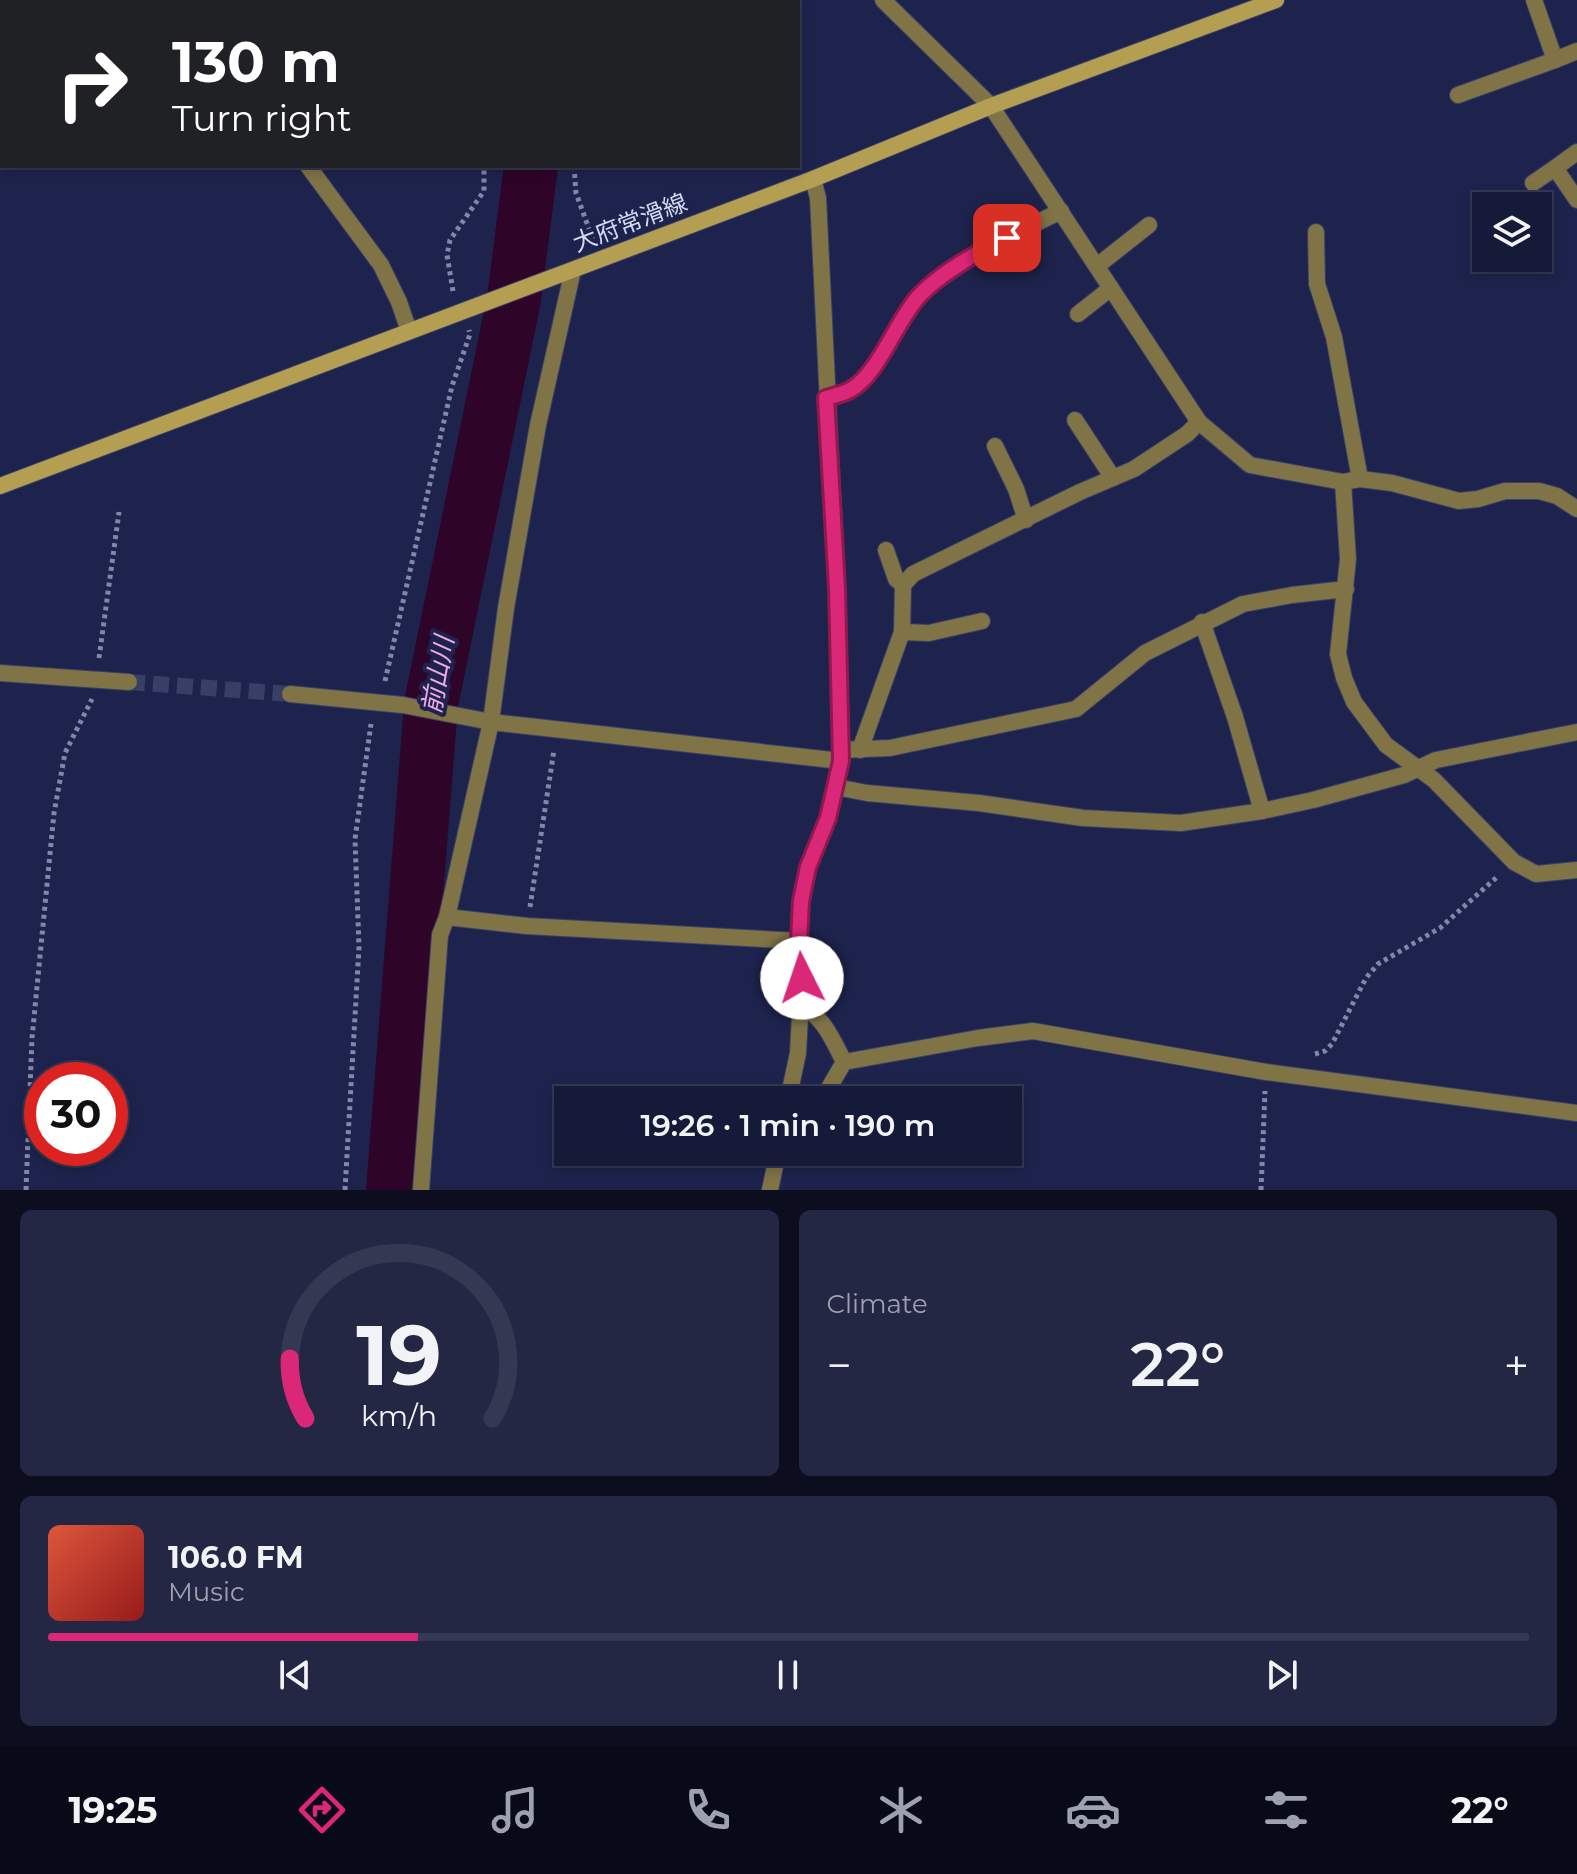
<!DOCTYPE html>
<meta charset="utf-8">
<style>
:root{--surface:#161a39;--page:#232744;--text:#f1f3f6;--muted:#9ea1ae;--line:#353853;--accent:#db2777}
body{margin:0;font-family:Montserrat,"Noto Sans JP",sans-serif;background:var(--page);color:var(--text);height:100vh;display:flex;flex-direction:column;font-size:30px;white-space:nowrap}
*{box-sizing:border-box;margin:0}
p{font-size:26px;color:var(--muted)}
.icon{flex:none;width:44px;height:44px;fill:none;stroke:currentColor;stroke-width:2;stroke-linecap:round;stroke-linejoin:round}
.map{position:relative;height:1190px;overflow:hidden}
.details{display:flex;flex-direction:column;gap:20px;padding:20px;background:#0c0e1f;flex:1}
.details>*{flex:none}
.banner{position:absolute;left:0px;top:0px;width:800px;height:168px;box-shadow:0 4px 12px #0003,0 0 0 2px var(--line);background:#202124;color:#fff;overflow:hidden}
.buttons{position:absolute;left:1472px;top:192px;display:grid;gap:16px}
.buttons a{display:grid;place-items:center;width:80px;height:80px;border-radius:0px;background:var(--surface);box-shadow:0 4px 12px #0003,0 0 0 2px var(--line);font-size:40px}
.speed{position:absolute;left:24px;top:1062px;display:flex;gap:16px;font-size:40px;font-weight:700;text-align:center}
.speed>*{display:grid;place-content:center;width:104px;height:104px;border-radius:50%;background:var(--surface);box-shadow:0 4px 12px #0003,0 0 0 2px var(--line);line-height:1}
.speed .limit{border:12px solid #d22;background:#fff;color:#111}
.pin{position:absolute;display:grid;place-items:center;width:68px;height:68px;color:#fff;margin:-34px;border-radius:16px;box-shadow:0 4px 12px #0006}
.me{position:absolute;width:88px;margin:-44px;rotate:356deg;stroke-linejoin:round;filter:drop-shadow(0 0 6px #0008)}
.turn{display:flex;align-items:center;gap:28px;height:168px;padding:0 40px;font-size:36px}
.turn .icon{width:104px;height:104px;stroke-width:2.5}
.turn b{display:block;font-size:56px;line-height:68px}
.big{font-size:60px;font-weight:600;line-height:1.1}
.details .widget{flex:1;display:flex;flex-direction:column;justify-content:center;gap:12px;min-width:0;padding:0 28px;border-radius:12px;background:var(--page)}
.details .dial{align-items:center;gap:0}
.dial svg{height:208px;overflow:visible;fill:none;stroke:var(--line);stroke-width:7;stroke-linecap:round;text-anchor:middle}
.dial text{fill:var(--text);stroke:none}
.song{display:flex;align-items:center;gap:24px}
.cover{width:96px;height:96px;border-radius:12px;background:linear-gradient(135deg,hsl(10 70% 55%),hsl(0 70% 35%))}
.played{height:8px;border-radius:4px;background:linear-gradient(90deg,var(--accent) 25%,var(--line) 25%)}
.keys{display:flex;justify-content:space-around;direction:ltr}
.heat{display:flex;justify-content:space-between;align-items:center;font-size:44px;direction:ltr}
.details .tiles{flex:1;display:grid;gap:20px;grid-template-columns:1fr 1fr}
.widget:last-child{grid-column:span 2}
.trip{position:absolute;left:554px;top:1086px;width:468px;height:80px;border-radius:0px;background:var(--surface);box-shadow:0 4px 12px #0003,0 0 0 2px var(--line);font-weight:600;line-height:80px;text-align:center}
.tabs{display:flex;height:128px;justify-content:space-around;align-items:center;background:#090a17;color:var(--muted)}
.tabs .icon{width:56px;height:56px}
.tabs .current{color:var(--accent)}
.tabs b{font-size:36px;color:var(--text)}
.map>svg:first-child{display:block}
</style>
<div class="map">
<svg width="1577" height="1190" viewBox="0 0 1577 1190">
<rect width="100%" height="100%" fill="#1d234c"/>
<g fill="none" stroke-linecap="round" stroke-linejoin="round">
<!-- river -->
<g stroke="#2e0429" stroke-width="54">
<polyline points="556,2 556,0"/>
<polyline points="393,1190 431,704 514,299 531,166"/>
</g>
<!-- minor-tunnel -->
<polyline stroke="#383e65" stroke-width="16" stroke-dasharray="16 8" stroke-linecap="butt" points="129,682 290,694"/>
<!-- service casing -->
<g stroke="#3a4067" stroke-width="18">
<g id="service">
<polyline points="1534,0 1555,60 1577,51"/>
<polyline points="1458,95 1555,60"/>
<polyline points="1555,168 1577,152"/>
<polyline points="1316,232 1317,284 1334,337 1360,479"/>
<polyline points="1097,266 1149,225"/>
<polyline points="1078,314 1111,288"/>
<path d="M826,398C833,396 843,394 850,390C882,373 895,317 923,292C964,257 1012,235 1061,211"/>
<polyline points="1075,420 1113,478"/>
<polyline points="995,446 1016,489 1026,520"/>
<polyline points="886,550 896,579 903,585"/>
<polyline points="1202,622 1235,717 1262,811"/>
<polyline points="902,632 929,633 982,621"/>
<polyline points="840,750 890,748 1076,709 1145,653 1243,604 1292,595 1346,589"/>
<polyline points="860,750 902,632 903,585 913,574 1080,492 1134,469 1187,434 1199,422"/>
</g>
</g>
<!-- minor casing -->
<g stroke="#3a4067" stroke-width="18">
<g id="minor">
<polyline points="184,0 186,2"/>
<polyline points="883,0 991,106 1199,422 1250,465 1343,482 1360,479 1392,483 1459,501 1478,499 1505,491 1539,491 1557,496 1577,509"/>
<polyline points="308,166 381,265 399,302 409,331"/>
<polyline points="1533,183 1555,168 1577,200"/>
<polyline points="1343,482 1348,559 1338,654 1344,678 1354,702 1386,745 1434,780 1514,862 1536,874 1577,870"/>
<polyline points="0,673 129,682"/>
<polyline points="290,694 403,705 491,722 841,761"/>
<polyline points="836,787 867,793 979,803 1083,818 1181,823 1262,811 1313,800 1404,775 1436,760 1577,732"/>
<polyline points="447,917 527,926 799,941"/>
<path d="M800,1005C823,1016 833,1040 844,1062"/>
<polyline points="788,1100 798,1053 802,978 799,941 801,901 808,867 828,818 841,761 837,588 818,198 813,179"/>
<polyline points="822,1100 844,1062 978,1038 1033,1031 1266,1072 1577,1113"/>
<polyline points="421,1190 440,935 447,917 491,722 506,608 538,425 573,270"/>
<polyline points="770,1190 778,1152"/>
</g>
</g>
<!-- tertiary casing -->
<g stroke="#3a4067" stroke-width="18">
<g id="tertiary">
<polyline points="33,2 35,0"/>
<polyline points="0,31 2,29"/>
</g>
</g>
<!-- secondary casing -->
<g stroke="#3a4067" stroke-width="18">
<polyline id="secondary" points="0,486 813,179 991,106 1276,0"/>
</g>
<!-- path -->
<g stroke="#8087a8" stroke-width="5" stroke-dasharray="4 4" stroke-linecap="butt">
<polyline points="602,2 602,0"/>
<polyline points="574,166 576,193 593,240"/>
<polyline points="453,291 447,255 450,240 484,191 484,166"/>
<polyline points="99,658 119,512"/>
<polyline points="385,681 452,386 470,334 469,330"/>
<polyline points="530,907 554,750"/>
<polyline points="1315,1054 1325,1051 1332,1044 1366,978 1378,964 1440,928 1497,877"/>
<polyline points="26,1190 32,1038 54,813 65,753 92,699"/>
<polyline points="345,1190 359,947 355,839 371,724"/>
<polyline points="1261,1190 1265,1091"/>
</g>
<!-- service -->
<use href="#service" stroke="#807346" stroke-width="16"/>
<!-- minor -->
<use href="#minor" stroke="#807346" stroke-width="16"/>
<!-- tertiary -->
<use href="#tertiary" stroke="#807346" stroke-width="16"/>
<!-- secondary -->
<use href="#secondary" stroke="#b39e52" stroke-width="16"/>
</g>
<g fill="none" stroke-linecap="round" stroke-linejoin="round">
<!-- route casing -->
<g stroke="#8e194d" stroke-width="20">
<path id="route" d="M802,978L799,941L801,901L808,867L828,818L841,761L837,588L826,398C833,396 843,394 850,390C879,374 896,321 919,296C943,271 977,253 1007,238"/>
</g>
<!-- route -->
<use href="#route" stroke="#db2777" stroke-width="14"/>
</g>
<g text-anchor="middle" stroke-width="8" stroke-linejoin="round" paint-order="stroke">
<!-- street labels -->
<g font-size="24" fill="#d2d9f4" stroke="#1d234c">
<text transform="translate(630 223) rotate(-21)" y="8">大府常滑線</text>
</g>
<!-- water labels -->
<g font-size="26" font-style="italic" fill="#f1a7e3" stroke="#1d234c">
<text transform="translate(438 675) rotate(-80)" y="9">前山川</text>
</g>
</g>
</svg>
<div class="buttons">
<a><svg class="icon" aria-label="layers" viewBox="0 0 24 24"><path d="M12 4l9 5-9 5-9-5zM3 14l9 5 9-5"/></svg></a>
</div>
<div class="speed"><div class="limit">30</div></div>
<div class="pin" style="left:1007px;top:238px;background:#d93025"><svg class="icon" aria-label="arrive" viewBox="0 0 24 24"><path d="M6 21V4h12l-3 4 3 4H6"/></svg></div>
<svg class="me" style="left:802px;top:978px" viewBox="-20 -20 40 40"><circle r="19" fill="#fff"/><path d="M0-13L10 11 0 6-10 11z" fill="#db2777"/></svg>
<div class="trip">19:26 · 1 min · 190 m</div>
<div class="banner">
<div class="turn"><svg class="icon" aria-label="right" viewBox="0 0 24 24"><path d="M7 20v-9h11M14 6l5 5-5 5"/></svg><div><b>130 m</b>Turn right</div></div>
</div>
</div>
<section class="details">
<div class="tiles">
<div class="widget dial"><svg viewBox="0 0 100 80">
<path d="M14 69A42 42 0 1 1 86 69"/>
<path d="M14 69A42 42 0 0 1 8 46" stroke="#db2777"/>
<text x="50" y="56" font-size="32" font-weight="700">19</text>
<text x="50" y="72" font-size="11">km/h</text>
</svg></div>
<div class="widget"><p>Climate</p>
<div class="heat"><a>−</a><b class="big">22°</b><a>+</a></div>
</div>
<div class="widget">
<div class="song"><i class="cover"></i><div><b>106.0 FM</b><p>Music</p></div></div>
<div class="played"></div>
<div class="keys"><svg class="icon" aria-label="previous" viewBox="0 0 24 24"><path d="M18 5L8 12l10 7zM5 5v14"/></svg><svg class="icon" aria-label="pause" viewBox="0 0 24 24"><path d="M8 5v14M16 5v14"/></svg><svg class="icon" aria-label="next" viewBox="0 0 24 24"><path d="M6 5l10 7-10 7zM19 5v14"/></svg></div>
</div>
</div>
</section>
<nav class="tabs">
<b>19:25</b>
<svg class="icon current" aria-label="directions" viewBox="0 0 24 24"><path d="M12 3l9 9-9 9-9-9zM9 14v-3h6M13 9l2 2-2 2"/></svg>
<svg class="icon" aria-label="music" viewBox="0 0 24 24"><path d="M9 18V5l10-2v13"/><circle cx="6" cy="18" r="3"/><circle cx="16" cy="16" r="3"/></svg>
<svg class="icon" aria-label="phone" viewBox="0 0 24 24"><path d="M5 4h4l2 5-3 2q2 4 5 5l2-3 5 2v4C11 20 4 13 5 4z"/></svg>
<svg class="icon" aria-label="climate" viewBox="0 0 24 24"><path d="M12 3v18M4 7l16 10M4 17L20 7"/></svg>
<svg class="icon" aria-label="car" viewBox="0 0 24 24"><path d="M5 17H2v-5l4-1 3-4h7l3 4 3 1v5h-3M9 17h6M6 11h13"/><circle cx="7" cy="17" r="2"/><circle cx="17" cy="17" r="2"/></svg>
<svg class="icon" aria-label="filters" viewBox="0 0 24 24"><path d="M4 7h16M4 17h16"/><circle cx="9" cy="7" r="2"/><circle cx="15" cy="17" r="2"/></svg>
<b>22°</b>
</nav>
